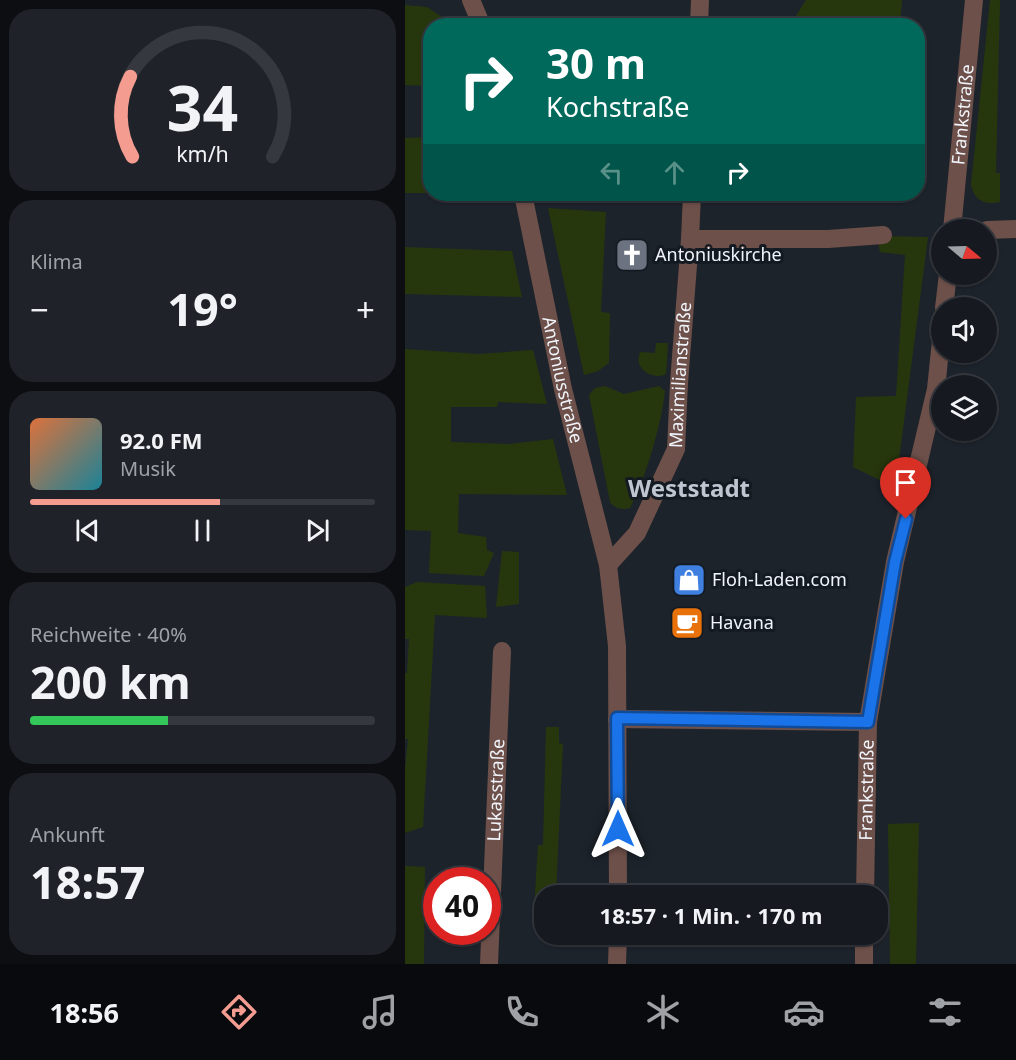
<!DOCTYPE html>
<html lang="de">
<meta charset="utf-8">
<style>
:root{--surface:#161a20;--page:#1f2329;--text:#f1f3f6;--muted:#9ea1a5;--line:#35383e;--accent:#f59c91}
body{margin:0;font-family:"Noto Sans",sans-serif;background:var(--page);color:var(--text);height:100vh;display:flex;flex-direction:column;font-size:22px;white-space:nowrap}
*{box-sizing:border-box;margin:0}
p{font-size:20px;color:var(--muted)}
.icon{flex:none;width:33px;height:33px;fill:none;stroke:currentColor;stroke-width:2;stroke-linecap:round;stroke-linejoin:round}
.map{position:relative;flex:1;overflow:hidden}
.panel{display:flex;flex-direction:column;gap:9px;padding:9px;background:#0c0e12;width:405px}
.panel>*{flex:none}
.top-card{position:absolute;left:18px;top:18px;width:502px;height:183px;border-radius:24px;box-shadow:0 2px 4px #0004,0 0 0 2px var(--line);background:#00695c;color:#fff;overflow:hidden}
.needle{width:39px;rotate:109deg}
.buttons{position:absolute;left:526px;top:219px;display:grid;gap:12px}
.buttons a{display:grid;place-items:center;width:66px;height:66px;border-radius:50%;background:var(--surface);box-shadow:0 2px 4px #0004,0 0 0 2px var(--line);font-size:30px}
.speed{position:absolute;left:18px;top:867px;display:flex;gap:12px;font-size:30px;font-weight:700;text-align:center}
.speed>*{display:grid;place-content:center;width:78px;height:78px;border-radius:50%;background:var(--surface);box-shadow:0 2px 4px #0004,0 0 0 2px var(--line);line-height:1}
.speed .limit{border:9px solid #d22;background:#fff;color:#111}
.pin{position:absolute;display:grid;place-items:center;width:51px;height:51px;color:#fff;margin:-62px -26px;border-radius:50% 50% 50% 0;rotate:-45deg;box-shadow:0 0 6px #0007}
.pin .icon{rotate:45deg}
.me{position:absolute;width:66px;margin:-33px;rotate:0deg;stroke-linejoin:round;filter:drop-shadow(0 0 4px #0008)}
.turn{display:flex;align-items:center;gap:21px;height:126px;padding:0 24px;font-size:27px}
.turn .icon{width:78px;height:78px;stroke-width:2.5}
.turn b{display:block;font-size:42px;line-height:51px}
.lanes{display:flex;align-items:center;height:57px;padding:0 24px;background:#0003;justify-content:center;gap:30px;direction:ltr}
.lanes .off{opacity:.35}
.big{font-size:45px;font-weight:700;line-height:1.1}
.panel .card{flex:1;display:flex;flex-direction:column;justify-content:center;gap:9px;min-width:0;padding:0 21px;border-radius:24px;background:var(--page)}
.panel .dial{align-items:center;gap:0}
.dial svg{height:156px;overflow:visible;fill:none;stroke:var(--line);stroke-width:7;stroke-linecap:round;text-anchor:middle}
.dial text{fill:var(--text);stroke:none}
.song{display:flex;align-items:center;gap:18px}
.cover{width:72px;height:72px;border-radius:9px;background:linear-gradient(135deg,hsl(20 70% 55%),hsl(190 70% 35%))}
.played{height:6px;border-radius:3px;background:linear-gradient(90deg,var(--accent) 55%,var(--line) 55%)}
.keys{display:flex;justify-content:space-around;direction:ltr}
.heat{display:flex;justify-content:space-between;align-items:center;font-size:33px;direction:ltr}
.charge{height:9px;border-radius:4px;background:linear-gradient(90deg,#34c759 40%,var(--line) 0)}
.trip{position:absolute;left:129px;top:885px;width:354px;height:60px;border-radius:24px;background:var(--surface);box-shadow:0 2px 4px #0004,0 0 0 2px var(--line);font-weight:700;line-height:60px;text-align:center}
.dock{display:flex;height:96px;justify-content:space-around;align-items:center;background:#090a0d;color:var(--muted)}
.dock .icon{width:42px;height:42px}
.dock .current{color:var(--accent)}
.dock b{font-size:27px;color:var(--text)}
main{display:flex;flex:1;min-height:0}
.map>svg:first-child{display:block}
</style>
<main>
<section class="panel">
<div class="card dial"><svg viewBox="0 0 100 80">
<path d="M14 69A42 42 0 1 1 86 69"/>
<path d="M14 69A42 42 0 0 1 13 28" stroke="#f59c91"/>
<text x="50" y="56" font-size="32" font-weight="700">34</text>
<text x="50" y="72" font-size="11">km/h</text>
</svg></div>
<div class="card"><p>Klima</p>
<div class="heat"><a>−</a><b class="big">19°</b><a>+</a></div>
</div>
<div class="card">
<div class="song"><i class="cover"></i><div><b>92.0 FM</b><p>Musik</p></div></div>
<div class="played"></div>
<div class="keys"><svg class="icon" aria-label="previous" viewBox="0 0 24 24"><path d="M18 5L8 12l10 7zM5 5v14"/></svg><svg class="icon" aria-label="pause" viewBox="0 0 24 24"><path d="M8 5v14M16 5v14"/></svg><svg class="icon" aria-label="next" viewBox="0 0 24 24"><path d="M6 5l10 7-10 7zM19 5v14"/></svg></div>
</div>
<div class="card"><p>Reichweite · 40%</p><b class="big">200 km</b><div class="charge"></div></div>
<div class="card"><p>Ankunft</p><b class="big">18:57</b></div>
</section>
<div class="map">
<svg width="611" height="964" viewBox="0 0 611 964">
<rect width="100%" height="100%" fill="#1d232b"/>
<!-- green -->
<g fill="#27370d">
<polygon points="401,0 497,0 495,25 375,25 378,20 389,19"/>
<path d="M585,0H595L591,173H595V202C579,205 570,201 566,185Z"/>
<polygon points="0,5 22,7 43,21 47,25 26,26 25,86 0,85"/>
<polygon points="25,137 25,193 0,193 0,138"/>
<polygon points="143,208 201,212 196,312 205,313 204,363 193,371 179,375"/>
<polygon points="472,236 523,237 492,475 489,487 448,467 451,397 491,396 500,255 475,252"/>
<polygon points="0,247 107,251 117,297 0,294"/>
<path d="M251,343H263L261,374C252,379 237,374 234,363C233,360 234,356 235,352L250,353Z"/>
<polygon points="0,349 74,354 128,350 142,404 93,402 92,407 46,407 46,442 103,444 148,439 162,495 54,494 53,533 81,537 82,550 89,553 79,576 24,573 26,531 0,530"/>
<path d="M200,386L219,394L254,386L260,391C256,426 241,477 225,508C216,510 211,509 205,502L184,395L190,388Z"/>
<polygon points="97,551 114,552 114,604 91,607"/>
<polygon points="12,582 80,586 82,618 30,615 18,827 0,833 0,770 3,739 0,739 0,673 2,673 4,639 0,639 0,587"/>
<polygon points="141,727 154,727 154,743 158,744 151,895 140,896 139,910 129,909 133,845 138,845"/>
<polygon points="514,823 511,964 485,964 483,824"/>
<polygon points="0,866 20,867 19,964 0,964"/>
</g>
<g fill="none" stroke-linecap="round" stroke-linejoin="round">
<!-- minor -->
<g stroke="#6d5049" stroke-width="18">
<polyline points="66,0 77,26"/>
<polyline points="294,26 295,0"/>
<path id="s1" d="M118,194L158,389L203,565L212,646L213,896"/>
<path id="s2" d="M547,230L569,0"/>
<polyline points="582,230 611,229"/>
<polyline points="285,239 423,239 478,235"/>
<polyline points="539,308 543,274"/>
<path id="s3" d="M203,565L232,533L271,449L274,383L285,239L287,194"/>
<polyline points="212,719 463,722"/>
<path id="s4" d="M460,896L463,722L490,562L531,389L537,331"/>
<path id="s5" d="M84,964L97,651"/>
<polyline points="212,964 213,934"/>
<polyline points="459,964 459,934"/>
</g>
</g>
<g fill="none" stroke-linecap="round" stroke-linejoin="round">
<!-- route casing -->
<g stroke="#114b97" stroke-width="15">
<polyline id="route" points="213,829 212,718 463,722 490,562 501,519"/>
</g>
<!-- route -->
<use href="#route" stroke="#1a73e8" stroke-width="10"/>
</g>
<!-- icons -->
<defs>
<g id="church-square" transform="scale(1.725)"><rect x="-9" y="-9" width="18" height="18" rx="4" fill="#6b7280" stroke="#141a22"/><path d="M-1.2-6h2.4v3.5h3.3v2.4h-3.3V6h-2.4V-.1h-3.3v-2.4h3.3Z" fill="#fff"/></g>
<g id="shop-square" transform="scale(1.725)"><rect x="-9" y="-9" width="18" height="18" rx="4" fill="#3f7fe0" stroke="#141a22"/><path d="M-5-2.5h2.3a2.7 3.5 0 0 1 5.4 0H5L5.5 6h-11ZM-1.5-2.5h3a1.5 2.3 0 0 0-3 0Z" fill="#fff"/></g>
<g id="cafe-square" transform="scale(1.725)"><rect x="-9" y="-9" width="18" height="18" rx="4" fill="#e8710a" stroke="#141a22"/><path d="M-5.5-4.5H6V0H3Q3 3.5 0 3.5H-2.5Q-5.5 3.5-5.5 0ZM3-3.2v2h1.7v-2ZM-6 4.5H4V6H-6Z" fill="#fff"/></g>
</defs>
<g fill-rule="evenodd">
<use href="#church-square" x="227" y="255"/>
<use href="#shop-square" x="284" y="580"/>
<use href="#cafe-square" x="282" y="623"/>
</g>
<g text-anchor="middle" stroke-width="6" stroke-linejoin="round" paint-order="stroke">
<!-- street labels -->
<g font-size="18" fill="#f1f5fb" stroke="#141a22">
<text dy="6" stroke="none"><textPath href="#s2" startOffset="116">Frankstraße</textPath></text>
<text dy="6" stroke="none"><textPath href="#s3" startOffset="210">Maximilianstraße</textPath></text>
<text dy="6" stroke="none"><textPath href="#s1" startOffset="190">Antoniusstraße</textPath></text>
<text dy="6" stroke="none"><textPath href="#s5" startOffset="174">Lukasstraße</textPath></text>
<text dy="6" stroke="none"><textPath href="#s4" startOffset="106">Frankstraße</textPath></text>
</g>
<!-- poi labels -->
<g font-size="18" fill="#f1f5fb" stroke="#141a22" text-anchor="start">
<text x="250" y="261">Antoniuskirche</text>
<text x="307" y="586">Floh-Laden.com</text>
<text x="305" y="629">Havana</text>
</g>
<!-- district labels -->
<g font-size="24" font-weight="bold" fill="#bec6d1" stroke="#141a22">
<text x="284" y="497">Weststadt</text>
</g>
</g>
</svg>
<div class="buttons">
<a><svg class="needle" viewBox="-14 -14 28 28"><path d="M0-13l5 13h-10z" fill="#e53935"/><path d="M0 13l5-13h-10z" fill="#9ea1a5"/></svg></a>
<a><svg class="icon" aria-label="sound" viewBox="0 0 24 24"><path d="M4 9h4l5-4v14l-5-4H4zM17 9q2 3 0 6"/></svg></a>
<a><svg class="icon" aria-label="layers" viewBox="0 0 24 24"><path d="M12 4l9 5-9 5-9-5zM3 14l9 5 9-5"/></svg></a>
</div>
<div class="speed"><div class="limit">40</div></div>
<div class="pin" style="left:501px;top:519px;background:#d93025"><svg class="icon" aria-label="arrive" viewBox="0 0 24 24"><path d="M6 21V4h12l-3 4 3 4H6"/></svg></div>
<svg class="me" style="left:213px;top:829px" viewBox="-20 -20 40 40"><path d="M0-17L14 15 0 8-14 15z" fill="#1a73e8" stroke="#fff" stroke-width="4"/></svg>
<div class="trip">18:57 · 1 Min. · 170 m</div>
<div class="top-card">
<div class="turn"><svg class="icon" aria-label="right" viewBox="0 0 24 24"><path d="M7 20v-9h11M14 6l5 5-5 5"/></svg><div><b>30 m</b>Kochstraße</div></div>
<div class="lanes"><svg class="icon off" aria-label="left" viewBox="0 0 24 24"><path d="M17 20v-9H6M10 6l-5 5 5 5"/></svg><svg class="icon off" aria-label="ahead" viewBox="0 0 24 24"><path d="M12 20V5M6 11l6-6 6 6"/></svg><svg class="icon" aria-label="right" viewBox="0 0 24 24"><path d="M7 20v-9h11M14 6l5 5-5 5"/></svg></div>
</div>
</div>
</main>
<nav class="dock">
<b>18:56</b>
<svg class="icon current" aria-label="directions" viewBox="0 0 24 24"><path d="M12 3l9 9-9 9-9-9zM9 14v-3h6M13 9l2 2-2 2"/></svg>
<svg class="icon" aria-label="music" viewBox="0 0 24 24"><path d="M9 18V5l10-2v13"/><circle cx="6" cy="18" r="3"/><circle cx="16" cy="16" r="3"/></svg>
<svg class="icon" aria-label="phone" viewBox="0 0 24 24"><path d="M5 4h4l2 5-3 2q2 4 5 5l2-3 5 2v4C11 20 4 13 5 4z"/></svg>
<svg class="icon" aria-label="climate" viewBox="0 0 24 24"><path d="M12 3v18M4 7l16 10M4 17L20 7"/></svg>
<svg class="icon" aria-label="car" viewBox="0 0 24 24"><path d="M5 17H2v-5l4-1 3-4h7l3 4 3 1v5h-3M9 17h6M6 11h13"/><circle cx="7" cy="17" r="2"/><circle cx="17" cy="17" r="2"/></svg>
<svg class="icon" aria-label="filters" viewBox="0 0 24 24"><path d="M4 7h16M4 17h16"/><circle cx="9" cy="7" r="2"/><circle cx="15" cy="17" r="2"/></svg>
</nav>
